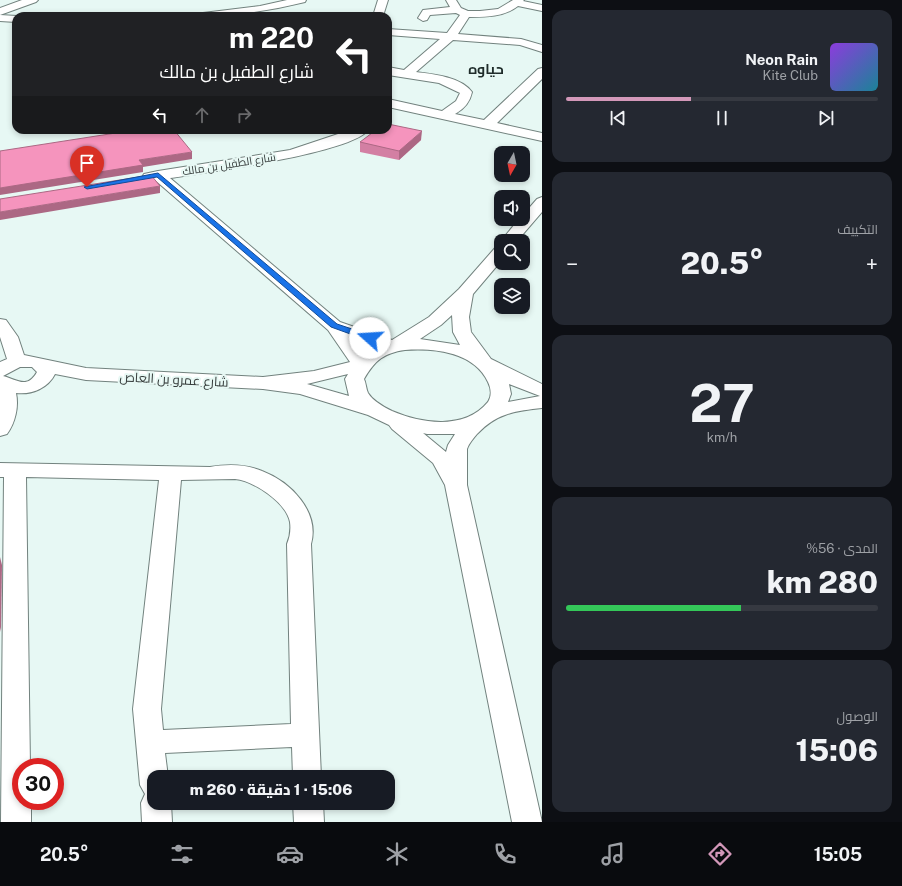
<!DOCTYPE html>
<html lang="ar">
<meta charset="utf-8">
<style>
:root{--surface:#171b24;--page:#242831;--text:#f1f3f6;--muted:#9ea1a6;--line:#363941;--accent:#d398b9}
body{margin:0;font-family:"Public Sans",Cairo,sans-serif;background:var(--page);color:var(--text);direction:rtl;height:100vh;display:flex;flex-direction:column;font-size:15px;white-space:nowrap}
*{box-sizing:border-box;margin:0}
p{font-size:13px;color:var(--muted)}
.icon{flex:none;width:22px;height:22px;fill:none;stroke:currentColor;stroke-width:2;stroke-linecap:round;stroke-linejoin:round}
.map{position:relative;flex:1;overflow:hidden;direction:ltr}
.panel{display:flex;flex-direction:column;gap:10px;padding:10px;background:#0d0f14;width:360px}
.panel>*{flex:none}
.banner{position:absolute;left:12px;top:12px;width:380px;height:122px;border-radius:12px;box-shadow:0 2px 6px #0003;direction:rtl;background:#202124;color:#fff;overflow:hidden}
.needle{width:26px;rotate:189deg}
.buttons{position:absolute;left:494px;top:146px;display:grid;gap:8px}
.buttons a{display:grid;place-items:center;width:36px;height:36px;border-radius:8px;background:var(--surface);box-shadow:0 2px 6px #0003;font-size:20px}
.speed{position:absolute;left:12px;top:758px;display:flex;gap:8px;font-size:20px;font-weight:700;text-align:center}
.speed>*{display:grid;place-content:center;width:52px;height:52px;border-radius:50%;background:var(--surface);box-shadow:0 2px 6px #0003;line-height:1}
.speed .limit{border:6px solid #d22;background:#fff;color:#111}
.pin{position:absolute;display:grid;place-items:center;width:34px;height:34px;color:#fff;margin:-41px -17px;border-radius:50% 50% 50% 0;rotate:-45deg;box-shadow:0 0 4px #0007}
.pin .icon{rotate:45deg}
.me{position:absolute;width:44px;margin:-22px;rotate:289deg;stroke-linejoin:round;filter:drop-shadow(0 0 3px #0008)}
.turn{display:flex;align-items:center;gap:14px;height:84px;padding:0 12px;font-size:18px}
.turn .icon{width:52px;height:52px;stroke-width:2.5}
.turn b{display:block;font-size:28px;line-height:34px}
.lanes{display:flex;align-items:center;height:38px;padding:0 12px;background:#0003;justify-content:center;gap:20px;direction:ltr}
.lanes .off{opacity:.35}
.big{font-size:30px;font-weight:800;line-height:1.1}
.panel .card{flex:1;display:flex;flex-direction:column;justify-content:center;gap:6px;min-width:0;padding:0 14px;border-radius:12px;background:var(--page)}
.panel .dial{align-items:center;gap:0}
.dial b{font-size:52px;line-height:1}
.song{display:flex;align-items:center;gap:12px}
.cover{width:48px;height:48px;border-radius:6px;background:linear-gradient(135deg,hsl(270 70% 55%),hsl(190 70% 35%))}
.played{height:4px;border-radius:2px;background:linear-gradient(90deg,var(--accent) 40%,var(--line) 40%)}
.keys{display:flex;justify-content:space-around;direction:ltr}
.heat{display:flex;justify-content:space-between;align-items:center;font-size:22px;direction:ltr}
.charge{height:6px;border-radius:3px;background:linear-gradient(90deg,#34c759 56%,var(--line) 0)}
.trip{position:absolute;left:147px;top:770px;width:248px;height:40px;border-radius:12px;background:var(--surface);box-shadow:0 2px 6px #0003;font-weight:800;line-height:40px;text-align:center;direction:rtl}
.menu{display:flex;height:64px;justify-content:space-around;align-items:center;background:#090b0e;color:var(--muted)}
.menu .icon{width:28px;height:28px}
.menu .current{color:var(--accent)}
.menu b{font-size:18px;color:var(--text)}
main{display:flex;flex:1;min-height:0}
.map>svg:first-child{display:block}
</style>
<main>
<section class="panel">
<div class="card">
<div class="song"><i class="cover"></i><div><b>Neon Rain</b><p>Kite Club</p></div></div>
<div class="played"></div>
<div class="keys"><svg class="icon" aria-label="previous" viewBox="0 0 24 24"><path d="M18 5L8 12l10 7zM5 5v14"/></svg><svg class="icon" aria-label="pause" viewBox="0 0 24 24"><path d="M8 5v14M16 5v14"/></svg><svg class="icon" aria-label="next" viewBox="0 0 24 24"><path d="M6 5l10 7-10 7zM19 5v14"/></svg></div>
</div>
<div class="card"><p>التكييف</p>
<div class="heat"><a>−</a><b class="big">20.5°</b><a>+</a></div>
</div>
<div class="card dial"><b>27</b><p>km/h</p></div>
<div class="card"><p>المدى · 56%</p><b class="big">280 km</b><div class="charge"></div></div>
<div class="card"><p>الوصول</p><b class="big">15:06</b></div>
</section>
<div class="map">
<svg width="542" height="822" viewBox="0 0 542 822">
<rect width="100%" height="100%" fill="#e7f8f4"/>
<g fill="none" stroke-linecap="round" stroke-linejoin="round">
<!-- minor casing -->
<g stroke="#72827e" stroke-width="2">
<g id="minor">
<path d="M287,0H306L305,2C269,11 235,16 198,16L203,13L260,6Z"/>
<polygon points="378,0 388,0 383,16 373,16"/>
<path d="M446,0H456L461,8L468,11H480L498,9L513,0H524L523,1L542,5V11L518,6C504,17 486,17 469,17L458,34L521,39L542,45V52L520,45L453,40L416,72C433,74 461,77 472,92C470,102 464,109 455,114L484,120L538,69L542,68V79L497,123L542,133V141L388,107V99L442,111L456,101L460,93L439,83L388,75V67L404,70L440,39L388,35V29L447,33L460,15L456,13L430,15L427,20L423,21L418,18L423,10L450,7Z"/>
<polygon points="0,15 17,16 16,22 0,21"/>
<path d="M350,130H368C352,153 203,173 170,178L340,322L392,340L429,317L459,289L495,248L501,246V261L473,294L469,317L471,332L491,359L542,384V408C515,411 497,413 477,434C473,439 469,443 467,449V485L542,822H512L445,485L433,463L392,429L389,425L368,415L300,394L263,389L86,380L55,374C48,388 32,395 16,393C19,407 15,423 7,434L0,436V362L7,359L0,337V319L6,320L18,337L24,355L86,368L263,377L314,371L350,362L328,330L155,180H144L142,177L144,174L158,171L290,150ZM452,315L453,332L460,345L420,339L441,325ZM353,339L375,347L363,353ZM405,350C435,348 474,352 488,382C491,388 492,396 488,402C465,430 422,424 392,411C384,407 373,401 368,393C366,389 366,383 364,379C375,360 384,353 405,350ZM20,367H32L37,372C27,390 16,379 3,376ZM348,374L345,379L349,396L307,384ZM509,384L540,396L508,402L511,394ZM423,433L427,434H455L448,445L446,452Z"/>
<polygon points="542,197 542,212 517,241 501,241 519,219 523,219 523,215 537,199"/>
<path d="M0,463L210,467C228,464 245,464 262,471C291,482 320,512 311,544L321,777H293L292,747L165,753L168,777H154V803H171L172,822H142L141,803L145,794L140,785L133,709L159,480L26,477L30,767H21V801H31V822H1L4,477H0ZM235,479C254,481 286,502 290,522C291,530 290,537 287,544L291,724L163,730L161,709L181,480Z"/>
<polygon points="293,803 323,803 324,822 294,822"/>
</g>
</g>
<!-- highway casing -->
<g stroke="#72827e" stroke-width="2">
<polygon id="highway" points="22,0 38,0 36,2 0,15 0,8"/>
</g>
<!-- minor -->
<use href="#minor" fill="#fff" fill-rule="evenodd"/>
<!-- highway -->
<use href="#highway" fill="#fff" fill-rule="evenodd"/>
</g>
<!-- wall -->
<polygon fill="#d37fa3" points="421,140 399,160 360,152 360,142"/>
<!-- shaded-wall -->
<g fill="#ac6884">
<polygon points="422,131 421,140 399,160 399,151"/>
<polygon points="192,152 192,159 143,167 143,172 0,195 0,188 139,160"/>
<polygon points="160,186 160,193 0,220 0,212"/>
<polygon points="0,557 2,565 1,632 0,627"/>
</g>
<!-- building -->
<g fill="#f594bd" stroke="#ac6884">
<polygon points="388,124 422,131 399,151 360,142 376,130 388,130"/>
<polygon points="135,130 174,130 192,152 139,160 143,165 0,188 0,151"/>
<polygon points="151,175 160,186 0,212 0,199"/>
</g>
<!-- route -->
<polygon fill="#1a73e8" stroke="#114b97" points="158,173 337,324 373,336 373,340 367,340 331,327 157,177 87,189 84,187"/>
<g text-anchor="middle" stroke-width="4" stroke-linejoin="round" paint-order="stroke">
<!-- far-street labels -->
<g font-size="11" fill="#353b3a" stroke="#e7f8f4">
<text transform="translate(229 164) rotate(-9)" y="4">شارع الطفيل بن مالك</text>
</g>
<!-- street labels -->
<g font-size="13" fill="#353b3a" stroke="#e7f8f4">
<text transform="translate(174 379) rotate(3)" y="5">شارع عمرو بن العاص</text>
</g>
<!-- far-district labels -->
<g font-size="14" font-weight="bold" fill="#1f2c2a" stroke="#e7f8f4">
<text x="486" y="74">حياوه</text>
</g>
</g>
</svg>
<div class="buttons">
<a><svg class="needle" viewBox="-14 -14 28 28"><path d="M0-13l5 13h-10z" fill="#e53935"/><path d="M0 13l5-13h-10z" fill="#9ea1a6"/></svg></a>
<a><svg class="icon" aria-label="sound" viewBox="0 0 24 24"><path d="M4 9h4l5-4v14l-5-4H4zM17 9q2 3 0 6"/></svg></a>
<a><svg class="icon" aria-label="search" viewBox="0 0 24 24"><circle cx="10" cy="10" r="6"/><path d="M15 15l6 6"/></svg></a>
<a><svg class="icon" aria-label="layers" viewBox="0 0 24 24"><path d="M12 4l9 5-9 5-9-5zM3 14l9 5 9-5"/></svg></a>
</div>
<div class="speed"><div class="limit">30</div></div>
<div class="pin" style="left:87px;top:187px;background:#d93025"><svg class="icon" aria-label="arrive" viewBox="0 0 24 24"><path d="M6 21V4h12l-3 4 3 4H6"/></svg></div>
<svg class="me" style="left:370px;top:338px" viewBox="-20 -20 40 40"><circle r="19" fill="#fff"/><path d="M0-13L10 11 0 6-10 11z" fill="#1a73e8"/></svg>
<div class="trip">15:06 · 1 دقيقة · 260 m</div>
<div class="banner">
<div class="turn"><svg class="icon" aria-label="left" viewBox="0 0 24 24"><path d="M17 20v-9H6M10 6l-5 5 5 5"/></svg><div><b>220 m</b>شارع الطفيل بن مالك</div></div>
<div class="lanes"><svg class="icon" aria-label="left" viewBox="0 0 24 24"><path d="M17 20v-9H6M10 6l-5 5 5 5"/></svg><svg class="icon off" aria-label="ahead" viewBox="0 0 24 24"><path d="M12 20V5M6 11l6-6 6 6"/></svg><svg class="icon off" aria-label="right" viewBox="0 0 24 24"><path d="M7 20v-9h11M14 6l5 5-5 5"/></svg></div>
</div>
</div>
</main>
<nav class="menu">
<b>15:05</b>
<svg class="icon current" aria-label="directions" viewBox="0 0 24 24"><path d="M12 3l9 9-9 9-9-9zM9 14v-3h6M13 9l2 2-2 2"/></svg>
<svg class="icon" aria-label="music" viewBox="0 0 24 24"><path d="M9 18V5l10-2v13"/><circle cx="6" cy="18" r="3"/><circle cx="16" cy="16" r="3"/></svg>
<svg class="icon" aria-label="phone" viewBox="0 0 24 24"><path d="M5 4h4l2 5-3 2q2 4 5 5l2-3 5 2v4C11 20 4 13 5 4z"/></svg>
<svg class="icon" aria-label="climate" viewBox="0 0 24 24"><path d="M12 3v18M4 7l16 10M4 17L20 7"/></svg>
<svg class="icon" aria-label="car" viewBox="0 0 24 24"><path d="M5 17H2v-5l4-1 3-4h7l3 4 3 1v5h-3M9 17h6M6 11h13"/><circle cx="7" cy="17" r="2"/><circle cx="17" cy="17" r="2"/></svg>
<svg class="icon" aria-label="filters" viewBox="0 0 24 24"><path d="M4 7h16M4 17h16"/><circle cx="9" cy="7" r="2"/><circle cx="15" cy="17" r="2"/></svg>
<b>20.5°</b>
</nav>
